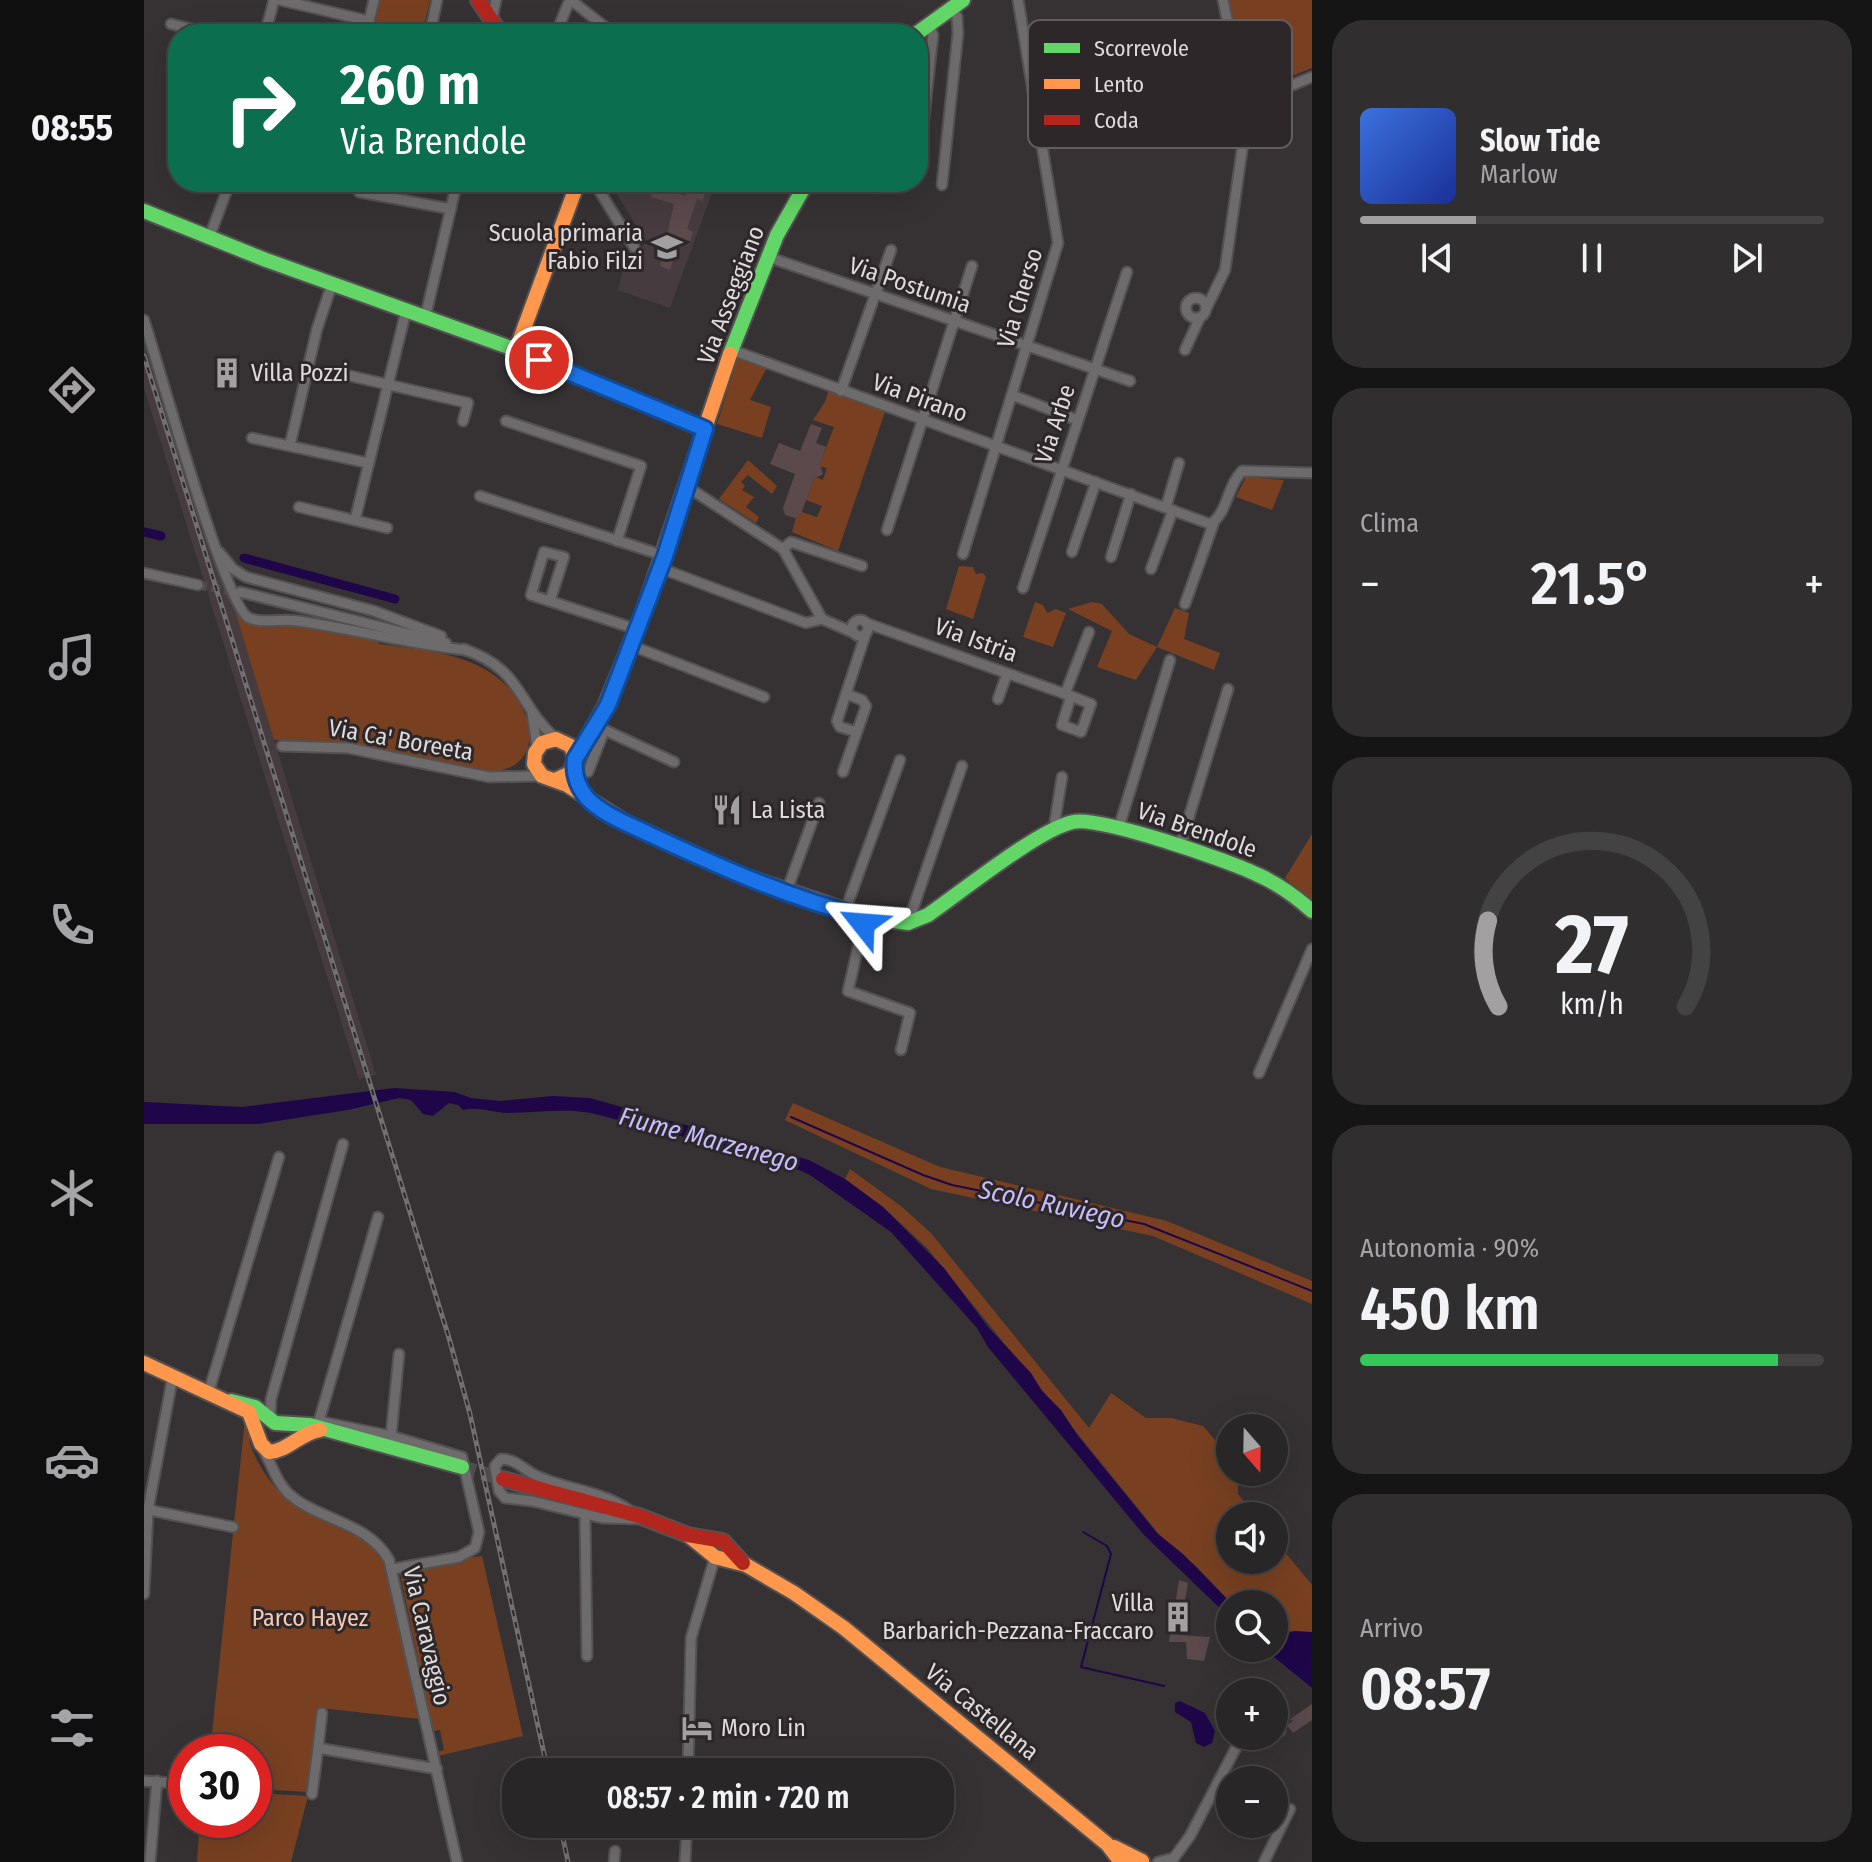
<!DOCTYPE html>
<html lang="it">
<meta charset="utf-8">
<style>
:root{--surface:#282627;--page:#302e2f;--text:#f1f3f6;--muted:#a5a5a7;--line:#444344;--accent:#a3a0a1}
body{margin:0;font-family:"Fira Sans Condensed",sans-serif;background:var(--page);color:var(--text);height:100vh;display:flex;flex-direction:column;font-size:30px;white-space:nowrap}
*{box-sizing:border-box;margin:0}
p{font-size:26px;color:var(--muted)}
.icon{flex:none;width:44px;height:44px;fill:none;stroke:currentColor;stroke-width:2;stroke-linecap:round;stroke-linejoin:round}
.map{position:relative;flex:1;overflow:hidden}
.drawer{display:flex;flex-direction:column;gap:20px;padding:20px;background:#161515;width:560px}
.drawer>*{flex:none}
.top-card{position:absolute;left:24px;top:24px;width:760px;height:168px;border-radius:32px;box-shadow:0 8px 32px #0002,0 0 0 2px var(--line);background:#0b6e4f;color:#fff;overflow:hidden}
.needle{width:52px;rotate:160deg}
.tools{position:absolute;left:1072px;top:1414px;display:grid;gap:16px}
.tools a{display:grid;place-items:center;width:72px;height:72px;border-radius:50%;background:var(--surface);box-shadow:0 8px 32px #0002,0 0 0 2px var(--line);font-size:40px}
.speed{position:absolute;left:24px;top:1734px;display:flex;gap:16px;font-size:40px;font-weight:700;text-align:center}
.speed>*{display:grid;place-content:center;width:104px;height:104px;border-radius:50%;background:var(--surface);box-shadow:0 8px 32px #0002,0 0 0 2px var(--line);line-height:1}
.speed .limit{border:12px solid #d22;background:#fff;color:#111}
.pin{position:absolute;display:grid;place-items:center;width:68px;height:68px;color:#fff;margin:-34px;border:4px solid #fff;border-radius:50%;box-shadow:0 2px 8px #0007}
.me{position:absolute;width:88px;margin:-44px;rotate:298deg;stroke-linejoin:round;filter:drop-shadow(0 0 6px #0008)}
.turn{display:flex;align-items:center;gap:28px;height:168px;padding:0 40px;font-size:36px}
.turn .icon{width:104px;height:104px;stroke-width:2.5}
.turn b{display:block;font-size:56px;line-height:68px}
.big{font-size:60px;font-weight:600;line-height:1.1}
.drawer .tile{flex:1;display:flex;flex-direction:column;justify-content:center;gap:12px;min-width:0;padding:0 28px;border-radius:32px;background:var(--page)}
.drawer .dial{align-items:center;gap:0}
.dial svg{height:208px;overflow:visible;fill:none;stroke:var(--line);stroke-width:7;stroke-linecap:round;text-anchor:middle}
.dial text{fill:var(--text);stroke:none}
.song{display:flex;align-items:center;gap:24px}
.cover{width:96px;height:96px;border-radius:12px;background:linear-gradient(135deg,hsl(220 70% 55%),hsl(230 70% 35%))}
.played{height:8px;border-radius:4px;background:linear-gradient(90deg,var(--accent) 25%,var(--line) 25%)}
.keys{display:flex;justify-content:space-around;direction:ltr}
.heat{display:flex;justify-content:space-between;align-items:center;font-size:44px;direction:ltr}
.charge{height:12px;border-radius:6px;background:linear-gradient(90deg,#34c759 90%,var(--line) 0)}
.trip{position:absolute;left:358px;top:1758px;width:452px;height:80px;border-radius:32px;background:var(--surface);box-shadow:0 8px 32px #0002,0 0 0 2px var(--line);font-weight:600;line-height:80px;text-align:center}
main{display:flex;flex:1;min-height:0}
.tab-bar{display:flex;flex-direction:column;width:144px;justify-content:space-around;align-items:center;background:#100f10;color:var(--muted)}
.tab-bar .icon{width:56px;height:56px}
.tab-bar .selected{color:var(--accent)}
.tab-bar b{font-size:36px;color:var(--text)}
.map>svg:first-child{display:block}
</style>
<main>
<nav class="tab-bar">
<b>08:55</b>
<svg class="icon selected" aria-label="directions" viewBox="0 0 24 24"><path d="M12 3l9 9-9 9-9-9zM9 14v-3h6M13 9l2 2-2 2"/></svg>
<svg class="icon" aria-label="music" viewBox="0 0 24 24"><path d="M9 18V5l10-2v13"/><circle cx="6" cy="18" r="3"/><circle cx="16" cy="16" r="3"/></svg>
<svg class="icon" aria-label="phone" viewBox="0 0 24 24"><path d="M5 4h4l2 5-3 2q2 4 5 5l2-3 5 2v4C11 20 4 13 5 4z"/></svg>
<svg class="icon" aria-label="climate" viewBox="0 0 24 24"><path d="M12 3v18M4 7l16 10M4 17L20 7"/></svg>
<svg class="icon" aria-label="car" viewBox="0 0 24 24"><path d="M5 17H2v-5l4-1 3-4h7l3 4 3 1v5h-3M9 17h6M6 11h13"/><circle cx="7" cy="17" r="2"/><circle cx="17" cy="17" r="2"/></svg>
<svg class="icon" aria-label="filters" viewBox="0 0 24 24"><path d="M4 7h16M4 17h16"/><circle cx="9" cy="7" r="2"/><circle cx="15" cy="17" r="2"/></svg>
</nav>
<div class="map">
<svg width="1168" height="1862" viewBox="0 0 1168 1862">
<rect width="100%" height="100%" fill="#363234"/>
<!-- built -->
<g fill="#463c40">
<polygon points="472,182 572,182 526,308 474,290 483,255 493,255 502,242 470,189"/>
<polygon points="0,329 69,558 79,575 91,611 232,1075 215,1079 0,388"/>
</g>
<!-- green -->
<g fill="#784021">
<polygon points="234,0 286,0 278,34 227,34"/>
<polygon points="1085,0 1168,0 1168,68 1106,92"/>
<polygon points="594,357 623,367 606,400 627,407 618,438 573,424"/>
<polygon points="685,389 742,409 694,551 648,532 652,517 658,512 673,517 678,506 662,500 671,477 679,480 683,468 675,466 690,427 669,420 681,402"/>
<polygon points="604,460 633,486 628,494 604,475 597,482 601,486 598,490 610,497 602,507 615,517 612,523 575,499"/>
<polygon points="1102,477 1140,480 1128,510 1092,497"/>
<polygon points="815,566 829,567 832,574 839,573 842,577 829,619 802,609"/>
<polygon points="891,602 899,605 903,613 912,609 922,613 909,647 879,637"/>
<polygon points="948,602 958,604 985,634 1013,647 1031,608 1045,613 1040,639 1076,653 1070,670 1013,647 992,680 953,667 968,631 924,609"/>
<path d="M91,611L108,622L138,621L234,641L235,644C288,651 352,655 378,708C384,719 387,731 385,742C383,757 372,767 358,770C314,778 254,753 209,745C183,740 156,741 130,740Z"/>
<polygon points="1168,834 1168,903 1141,878"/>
<polygon points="649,1103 796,1167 1023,1221 1168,1281 1168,1304 1009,1236 787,1189 641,1120"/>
<polygon points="706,1169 757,1206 787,1233 945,1428 967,1393 1002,1418 1027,1418 1059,1426 1086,1457 1086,1472 1094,1472 1094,1494 1112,1516 1086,1516 1086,1560 1130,1560 1130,1539 1168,1585 1168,1632 1130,1634 1130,1604 1088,1604 1052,1566 1018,1538 783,1248 739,1207 701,1179"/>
<path d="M101,1419C106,1428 104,1434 106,1443C110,1459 127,1485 140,1496C174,1525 225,1526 244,1571L276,1719L176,1708L165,1792L110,1789V1752H66Z"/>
<polygon points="338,1556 379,1736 294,1756 293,1752 300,1750 296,1730 289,1731 255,1568"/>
<polygon points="110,1793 164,1796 147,1862 53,1862 56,1820 110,1820"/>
</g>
<!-- water -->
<g fill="#1e0649">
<path d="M250,1088L311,1092L327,1098L356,1101L409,1096L446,1098L665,1160L701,1179L739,1207L800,1268L844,1327L887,1373L898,1391L917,1410L934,1436L1013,1533L1039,1554L1088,1604L1086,1618L1000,1535L844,1347L833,1328L747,1232L666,1175L637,1162L447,1113C418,1108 392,1113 363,1113C348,1112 333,1106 319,1110L314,1105L305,1103L289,1116L279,1114L267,1100L255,1098L204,1110L114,1124H0V1102L98,1107Z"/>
<polygon points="1151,1631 1168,1632 1168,1688 1119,1648 1130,1648 1130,1634"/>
<polygon points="1036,1701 1061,1713 1071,1731 1068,1743 1060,1747 1052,1743 1047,1722 1031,1712 1031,1703"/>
</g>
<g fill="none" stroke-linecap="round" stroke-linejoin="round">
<!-- stream -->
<g stroke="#1e0649" stroke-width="2">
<polyline points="647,1117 779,1175 808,1185 1000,1224 1168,1291"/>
<polyline points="939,1532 963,1546 967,1554 937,1667 1020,1686"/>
</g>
<!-- canal -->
<g stroke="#1e0649" stroke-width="9">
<polyline points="0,532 17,536"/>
<polyline points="100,558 251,599"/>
</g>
</g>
<!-- building -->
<g fill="#5b494c">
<polygon points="546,182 558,182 556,189 561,191 559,201 553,199 543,229 549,232 545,245 535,241 526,270 516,266 530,204 507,197 510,186 541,196"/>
<polygon points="667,424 678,428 672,443 682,447 676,464 679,474 670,479 657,514 651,518 641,515 639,508 651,474 626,464 635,443 656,451"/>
<polygon points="1035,1580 1044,1583 1035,1635 1066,1637 1060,1661 1043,1659 1042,1642 1025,1642"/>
<polygon points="1168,1704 1168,1720 1149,1733 1143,1725 1149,1721 1146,1719"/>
</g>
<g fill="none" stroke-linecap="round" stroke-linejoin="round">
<!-- street-tunnel -->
<polyline stroke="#4f4b4d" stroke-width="9" stroke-dasharray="9 4.5" stroke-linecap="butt" points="54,585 92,592"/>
<!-- secondary-tunnel -->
<polyline stroke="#4f4b4d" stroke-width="14" stroke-dasharray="14 7" stroke-linecap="butt" points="318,1467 359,1479"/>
<!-- street casing -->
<g stroke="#545152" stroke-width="13">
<g id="street">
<polyline points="136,0 225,21"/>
<polyline points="27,24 68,34"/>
<polyline points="121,34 130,0"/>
<polyline points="222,34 230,0"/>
<polyline points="286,34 293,0"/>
<polyline points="345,34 352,0"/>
<polyline points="412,34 424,4 428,1 470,34"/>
<polyline points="1102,104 1168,77"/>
<polyline points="775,163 789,35 785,26"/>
<polyline points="217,182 215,192 307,209"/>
<polyline points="450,182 490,247"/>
<polyline points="798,185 814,33 813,17 809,9"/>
<polyline points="65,238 86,182"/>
<polyline points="624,257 986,381"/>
<circle cx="1052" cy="308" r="10"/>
<polyline points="1062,309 1081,270 1103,115 1079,0"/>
<polyline points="281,318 313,182"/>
<path d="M0,320C13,360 82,608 105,618C118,624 139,618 154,621C210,629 265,644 322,650"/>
<path d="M588,350L1066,524C1084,513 1083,486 1098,471L1168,473"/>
<polyline points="1041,350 1056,317"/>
<polyline points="198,374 324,403 319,421"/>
<polyline points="697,391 747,250"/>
<polyline points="868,395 933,420"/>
<polyline points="362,421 497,466 473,541"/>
<polyline points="108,438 224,463"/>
<polyline points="146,445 173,329 188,284"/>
<polyline points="545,488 639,549 678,619 710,633"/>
<polyline points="336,496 521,556"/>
<polyline points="155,507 243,528"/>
<polyline points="1022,507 1035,463"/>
<polyline points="211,520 262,311"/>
<polyline points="743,530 828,266"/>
<polyline points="639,549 647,542 718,566"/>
<polyline points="75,552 89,569 102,577 230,611 297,636"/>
<polyline points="928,552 952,482"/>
<polyline points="819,554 914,243 874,0"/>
<polyline points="967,557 987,494"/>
<polyline points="516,568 662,623 678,619"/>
<polyline points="1007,569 1029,510"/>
<polyline points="0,573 54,585"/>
<polyline points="879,588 983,272"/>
<polyline points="96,592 302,643"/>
<polyline points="406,601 420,557 400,552 387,595 492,629"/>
<polyline points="1041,604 1070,522"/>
<circle cx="716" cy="628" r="8"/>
<polyline points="722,623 927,696 947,704 937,732 918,725 927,696"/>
<polyline points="486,645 620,697"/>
<path d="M319,649C379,669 372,703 412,739"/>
<polyline points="921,694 945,632"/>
<polyline points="854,699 863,674"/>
<polyline points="388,712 393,747"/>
<polyline points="452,726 530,762"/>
<polyline points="713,732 696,727 693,721 722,633"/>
<polyline points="138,746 204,748 345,777 398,776"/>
<polyline points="444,772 460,731"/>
<polyline points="699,772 722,706 718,700 702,694"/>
<polyline points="914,827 911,821 918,777"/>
<polyline points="975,827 1026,660"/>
<polyline points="1036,846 1084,689"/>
<polyline points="642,893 675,803"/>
<polyline points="701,911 756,760"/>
<polyline points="721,917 704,991 766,1013 757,1050"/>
<polyline points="764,923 818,766"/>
<polyline points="1115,1073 1168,949"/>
<polyline points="65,1391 135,1157"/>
<polyline points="126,1419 127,1399 199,1144"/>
<polyline points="174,1421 247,1436 318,1457 335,1532 331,1548 315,1557 249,1569"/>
<polyline points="175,1421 234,1217"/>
<polyline points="247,1436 255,1354"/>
<path d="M119,1449C127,1463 132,1481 143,1492C171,1520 224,1521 245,1560L313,1862"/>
<polyline points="0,1509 89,1527"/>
<path d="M485,1510C456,1490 422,1490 391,1475C379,1469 372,1459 357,1459L351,1466L355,1491L361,1498L388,1501L458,1518L495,1519"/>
<polyline points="441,1514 443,1656"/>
<polyline points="0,1594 4,1510 29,1375"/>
<polyline points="1130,1729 1136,1731"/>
<polyline points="174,1748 178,1713"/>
<polyline points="544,1772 547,1638 571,1557"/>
<polyline points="0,1781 42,1784"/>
<polyline points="168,1794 174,1748 293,1769"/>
<polyline points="6,1862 13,1781"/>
<polyline points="470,1862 471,1851"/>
<polyline points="541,1862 543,1824"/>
<polyline points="1014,1862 1030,1858"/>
<polyline points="1027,1862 1046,1836 1098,1736"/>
<polyline points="1120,1862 1146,1809"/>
</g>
</g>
<!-- fast casing -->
<g stroke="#545152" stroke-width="18">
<g id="fast">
<polyline points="772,34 819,0"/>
<polyline points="0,211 122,260 367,348 561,429"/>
<polyline points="586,354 633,235 663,182"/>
<path d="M723,917L764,923L784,915C816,893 895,829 929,822C955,816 1083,860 1112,874C1133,883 1151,896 1168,911"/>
<polyline points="87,1401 111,1407 131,1423 166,1425 318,1467"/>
</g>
</g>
<!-- slow casing -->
<g stroke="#545152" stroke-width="18">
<g id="slow">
<polyline points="372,350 434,182"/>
<polyline points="431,759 461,706 498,615 586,354"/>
<polyline points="411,780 426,773 431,759 427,746 412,739 398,743 391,753 390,764 398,776 423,785 483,823 594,874 723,917"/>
<path d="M0,1363L105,1412L117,1444L125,1452C144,1451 156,1433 176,1430"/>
<polyline points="544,1535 571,1557 602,1565 650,1593 700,1628 963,1844 977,1862"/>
<polyline points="970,1847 998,1861"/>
</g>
</g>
<!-- jam casing -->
<g stroke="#545152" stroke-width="18">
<g id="jam">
<polyline points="334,0 357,34"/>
<polyline points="359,1479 495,1516 544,1535 579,1541 599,1563"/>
</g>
</g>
<!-- street -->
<use href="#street" stroke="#6d6b6c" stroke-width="9"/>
<!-- fast -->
<use href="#fast" stroke="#63d668" stroke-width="14"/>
<!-- slow -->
<use href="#slow" stroke="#ff974d" stroke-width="14"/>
<!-- jam -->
<use href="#jam" stroke="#b3261e" stroke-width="14"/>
<!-- rail casing -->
<g stroke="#726f70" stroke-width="5">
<g id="rail">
<polyline points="0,356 305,1338 326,1414 404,1772"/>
<polyline points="416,1824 424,1862"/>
</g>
</g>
<!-- rail -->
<use href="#rail" stroke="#2d272a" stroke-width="2" stroke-dasharray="6" stroke-linecap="butt"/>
</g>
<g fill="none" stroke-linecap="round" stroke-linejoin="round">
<!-- route casing -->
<g stroke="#114b97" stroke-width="20">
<path id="route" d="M395,360L561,429L521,556L464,705L431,759C429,774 433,786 443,798C459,815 487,825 507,835C576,867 647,899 721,917L719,924"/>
</g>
<!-- route -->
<use href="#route" stroke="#1a73e8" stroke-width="14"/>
</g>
<!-- icons -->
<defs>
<g id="school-bare" transform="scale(2.4)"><path d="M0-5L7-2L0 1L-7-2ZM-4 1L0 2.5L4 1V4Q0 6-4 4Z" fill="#a3a0a1" stroke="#2d272a" stroke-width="2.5" paint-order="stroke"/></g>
<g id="building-bare" transform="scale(2.4)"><path d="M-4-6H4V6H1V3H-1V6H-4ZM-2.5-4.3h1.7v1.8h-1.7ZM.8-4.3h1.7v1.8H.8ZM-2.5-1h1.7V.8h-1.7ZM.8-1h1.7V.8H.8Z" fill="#a3a0a1" stroke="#2d272a" stroke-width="2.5" paint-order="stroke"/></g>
<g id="restaurant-bare" transform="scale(2.4)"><path d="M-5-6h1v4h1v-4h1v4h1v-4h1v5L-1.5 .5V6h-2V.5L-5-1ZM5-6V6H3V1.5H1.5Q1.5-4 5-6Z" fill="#a3a0a1" stroke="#2d272a" stroke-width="2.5" paint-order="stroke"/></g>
<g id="hotel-bare" transform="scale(2.4)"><path d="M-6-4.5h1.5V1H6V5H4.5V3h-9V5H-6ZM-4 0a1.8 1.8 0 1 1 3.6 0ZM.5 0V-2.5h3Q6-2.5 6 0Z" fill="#a3a0a1" stroke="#2d272a" stroke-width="2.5" paint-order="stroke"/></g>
</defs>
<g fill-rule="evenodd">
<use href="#school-bare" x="523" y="247"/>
<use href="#building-bare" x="83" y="373"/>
<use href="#restaurant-bare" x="583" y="810"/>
<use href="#building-bare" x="1034" y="1617"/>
<use href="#hotel-bare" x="553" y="1728"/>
</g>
<g text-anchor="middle" stroke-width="6" stroke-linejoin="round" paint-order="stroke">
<!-- poi labels -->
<g font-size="24" fill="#dedbdc" stroke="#2d272a" text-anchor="start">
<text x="499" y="241" text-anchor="end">Scuola primaria<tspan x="499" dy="28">Fabio Filzi</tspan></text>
<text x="107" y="381">Villa Pozzi</text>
<text x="607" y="818">La Lista</text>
<text x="1010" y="1611" text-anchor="end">Villa<tspan x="1010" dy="28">Barbarich-Pezzana-Fraccaro</tspan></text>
<text x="577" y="1736">Moro Lin</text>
</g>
<!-- street labels -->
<g font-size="24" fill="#dedbdc" stroke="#2d272a">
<text transform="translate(766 285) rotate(19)" y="8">Via Postumia</text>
<text transform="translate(587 295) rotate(-69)" y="8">Via Asseggiano</text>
<text transform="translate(876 298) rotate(-73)" y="8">Via Cherso</text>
<text transform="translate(776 398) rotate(20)" y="8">Via Pirano</text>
<text transform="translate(911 424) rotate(-72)" y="8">Via Arbe</text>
<text transform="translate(832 640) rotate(20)" y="8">Via Istria</text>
<text transform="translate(257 740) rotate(10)" y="8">Via Ca' Boreeta</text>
<text transform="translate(1053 830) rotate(19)" y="8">Via Brendole</text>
<text transform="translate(283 1636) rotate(77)" y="8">Via Caravaggio</text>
<text transform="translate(838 1712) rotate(39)" y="8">Via Castellana</text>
</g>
<!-- park labels -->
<g font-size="24" fill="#f7cab4" stroke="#2d272a">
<text x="166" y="1626">Parco Hayez</text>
</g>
<!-- water labels -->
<g font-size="26" font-style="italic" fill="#c4beff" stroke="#2d272a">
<text transform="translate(565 1139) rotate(15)" y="9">Fiume Marzenego</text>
<text transform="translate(908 1204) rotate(12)" y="9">Scolo Ruviego</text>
</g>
</g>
<!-- legend -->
<rect x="884" y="20" width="264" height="128" rx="12" fill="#2d272a" stroke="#625d5f" stroke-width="2"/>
<rect x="900" y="43" width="36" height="10" fill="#63d668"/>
<rect x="900" y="79" width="36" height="10" fill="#ff974d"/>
<rect x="900" y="115" width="36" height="10" fill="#b3261e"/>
<g font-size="22" fill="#dedbdc">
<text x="950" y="56">Scorrevole</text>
<text x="950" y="92">Lento</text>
<text x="950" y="128">Coda</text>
</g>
</svg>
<div class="tools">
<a><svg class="needle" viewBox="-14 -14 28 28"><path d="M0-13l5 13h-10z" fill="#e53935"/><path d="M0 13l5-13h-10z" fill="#a5a5a7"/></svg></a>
<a><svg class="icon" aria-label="sound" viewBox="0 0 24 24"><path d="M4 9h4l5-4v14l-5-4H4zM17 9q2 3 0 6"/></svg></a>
<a><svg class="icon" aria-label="search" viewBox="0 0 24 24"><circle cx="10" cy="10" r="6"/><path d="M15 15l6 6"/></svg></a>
<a>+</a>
<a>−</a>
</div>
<div class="speed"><div class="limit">30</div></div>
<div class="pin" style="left:395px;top:360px;background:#d93025"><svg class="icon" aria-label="arrive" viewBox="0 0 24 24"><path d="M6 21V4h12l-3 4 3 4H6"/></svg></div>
<svg class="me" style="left:719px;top:924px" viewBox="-20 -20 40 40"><path d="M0-17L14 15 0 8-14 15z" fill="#1a73e8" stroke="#fff" stroke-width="4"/></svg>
<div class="trip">08:57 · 2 min · 720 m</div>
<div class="top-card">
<div class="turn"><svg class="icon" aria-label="right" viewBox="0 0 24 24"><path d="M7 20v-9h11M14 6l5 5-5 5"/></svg><div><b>260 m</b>Via Brendole</div></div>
</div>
</div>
<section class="drawer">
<div class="tile">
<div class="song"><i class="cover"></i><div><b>Slow Tide</b><p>Marlow</p></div></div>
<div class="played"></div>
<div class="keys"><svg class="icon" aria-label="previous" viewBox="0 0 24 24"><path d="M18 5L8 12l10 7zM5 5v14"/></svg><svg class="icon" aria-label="pause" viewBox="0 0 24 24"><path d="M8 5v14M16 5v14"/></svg><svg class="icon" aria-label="next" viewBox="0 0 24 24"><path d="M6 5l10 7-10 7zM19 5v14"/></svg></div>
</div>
<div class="tile"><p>Clima</p>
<div class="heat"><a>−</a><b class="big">21.5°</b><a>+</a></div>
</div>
<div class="tile dial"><svg viewBox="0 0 100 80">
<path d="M14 69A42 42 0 1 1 86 69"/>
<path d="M14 69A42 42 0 0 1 10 36" stroke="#a3a0a1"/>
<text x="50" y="56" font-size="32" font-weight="700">27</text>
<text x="50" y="72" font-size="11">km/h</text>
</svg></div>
<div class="tile"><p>Autonomia · 90%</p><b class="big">450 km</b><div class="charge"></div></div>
<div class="tile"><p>Arrivo</p><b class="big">08:57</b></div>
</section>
</main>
